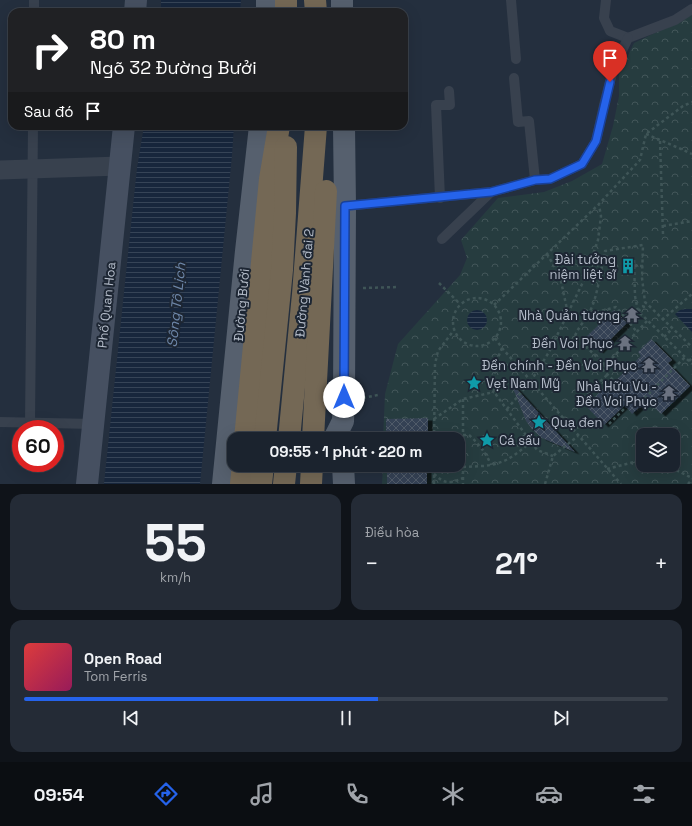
<!DOCTYPE html>
<html lang="vi">
<meta charset="utf-8">
<style>
:root{--surface:#1b232e;--page:#242b36;--text:#f1f3f6;--muted:#a0a4aa;--line:#39404a;--accent:#2563eb}
body{margin:0;font-family:"Space Grotesk",sans-serif;background:var(--page);color:var(--text);height:100vh;display:flex;flex-direction:column;font-size:15px;white-space:nowrap}
*{box-sizing:border-box;margin:0}
p{font-size:13px;color:var(--muted)}
.icon{flex:none;width:22px;height:22px;fill:none;stroke:currentColor;stroke-width:2;stroke-linecap:round;stroke-linejoin:round}
.map{position:relative;height:484px;overflow:hidden}
.panel{display:flex;flex-direction:column;gap:10px;padding:10px;background:#0f1319;flex:1}
.panel>*{flex:none}
.top-card{position:absolute;left:8px;top:8px;width:400px;height:122px;border-radius:12px;box-shadow:0 4px 16px #0002,0 0 0 1px var(--line);background:#202124;color:#fff;overflow:hidden}
.controls{position:absolute;left:636px;top:428px;display:grid;gap:8px}
.controls a{display:grid;place-items:center;width:44px;height:44px;border-radius:8px;background:var(--surface);box-shadow:0 4px 16px #0002,0 0 0 1px var(--line);font-size:20px}
.speed{position:absolute;left:12px;top:420px;display:flex;gap:8px;font-size:20px;font-weight:700;text-align:center}
.speed>*{display:grid;place-content:center;width:52px;height:52px;border-radius:50%;background:var(--surface);box-shadow:0 4px 16px #0002,0 0 0 1px var(--line);line-height:1}
.speed .limit{border:6px solid #d22;background:#fff;color:#111}
.pin{position:absolute;display:grid;place-items:center;width:34px;height:34px;color:#fff;margin:-41px -17px;border-radius:50% 50% 50% 0;rotate:-45deg;box-shadow:0 0 4px #0007}
.pin .icon{rotate:45deg}
.me{position:absolute;width:44px;margin:-22px;rotate:0deg;stroke-linejoin:round;filter:drop-shadow(0 0 3px #0008)}
.turn{display:flex;align-items:center;gap:14px;height:84px;padding:0 16px;font-size:18px}
.turn .icon{width:52px;height:52px;stroke-width:2.5}
.turn b{display:block;font-size:28px;line-height:34px}
.then{display:flex;align-items:center;height:38px;padding:0 16px;background:#0003;gap:8px;font-size:15px}
.big{font-size:30px;font-weight:700;line-height:1.1}
.panel .card{flex:1;display:flex;flex-direction:column;justify-content:center;gap:6px;min-width:0;padding:0 14px;border-radius:12px;background:var(--page)}
.panel .dial{align-items:center;gap:0}
.dial b{font-size:52px;line-height:1}
.song{display:flex;align-items:center;gap:12px}
.cover{width:48px;height:48px;border-radius:6px;background:linear-gradient(135deg,hsl(0 70% 55%),hsl(330 70% 35%))}
.played{height:4px;border-radius:2px;background:linear-gradient(90deg,var(--accent) 55%,var(--line) 55%)}
.keys{display:flex;justify-content:space-around;direction:ltr}
.heat{display:flex;justify-content:space-between;align-items:center;font-size:22px;direction:ltr}
.panel .tiles{flex:1;display:grid;gap:10px;grid-template-columns:1fr 1fr}
.card:last-child{grid-column:span 2}
.trip{position:absolute;left:227px;top:432px;width:238px;height:40px;border-radius:12px;background:var(--surface);box-shadow:0 4px 16px #0002,0 0 0 1px var(--line);font-weight:700;line-height:40px;text-align:center}
.tab-bar{display:flex;height:64px;justify-content:space-around;align-items:center;background:#0b0e12;color:var(--muted)}
.tab-bar .icon{width:28px;height:28px}
.tab-bar .selected{color:var(--accent)}
.tab-bar b{font-size:18px;color:var(--text)}
.map>svg:first-child{display:block}
</style>
<div class="map">
<svg width="692" height="484" viewBox="0 0 692 484">
<defs>
<pattern id="forest-crowns" width="20" height="18" patternUnits="userSpaceOnUse"><rect width="20" height="18" fill="#263c3f"/><path d="M2 6a3 3 0 1 1 6 0M12 15a3 3 0 1 1 6 0" fill="none" stroke="#435659"/></pattern>
<pattern id="water-rules" width="6" height="5" patternUnits="userSpaceOnUse"><rect width="6" height="5" fill="#17263c"/><path d="M0 2.5h6" fill="none" stroke="#364457"/></pattern>
<pattern id="building-cross-hatch" width="8" height="8" patternUnits="userSpaceOnUse"><rect width="8" height="8" fill="#364354"/><path d="M0 0l8 8M0 8l8-8" fill="none" stroke="#515c6b"/></pattern>
<filter id="shadow"><feDropShadow dx="4.5" dy="2.5" stdDeviation="0" flood-color="#0009"/></filter>
</defs>
<rect width="100%" height="100%" fill="#242f3e"/>
<!-- forest -->
<path fill="url(#forest-crowns)" fill-rule="evenodd" d="M692,15V484H382L383,465H458V439H383L385,394L398,344L460,275L467,258L461,240L498,198L544,192L572,181L602,164L613,126L619,96V74L634,43ZM643,435H673V465H643Z"/>
<!-- water -->
<g fill="url(#water-rules)">
<polygon points="161,0 241,0 240,12 161,12"/>
<polygon points="144,126 234,126 232,155 200,484 104,484 137,168"/>
<polygon points="685,309 692,309 692,332 675,314 680,310"/>
<circle cx="477" cy="320" r="10"/>
</g>
<!-- building -->
<g fill="url(#building-cross-hatch)" filter="url(#shadow)">
<polygon points="614,310 627,323 599,351 585,338"/>
<polygon points="651,339 672,360 668,363 690,386 661,414 647,400 632,414 625,405 604,425 586,406 609,383 611,385 641,356 638,352"/>
<polygon points="513,385 575,452 542,438 533,430 526,421 512,386"/>
<polygon points="428,418 428,439 386,439 386,419"/>
<rect x="387" y="465" width="40" height="19"/>
</g>
<g fill="none" stroke-linecap="round" stroke-linejoin="round">
<!-- path -->
<g stroke="#3f5557" stroke-width="2.5" stroke-dasharray="3 3" stroke-linecap="butt">
<polyline points="646,134 681,149 692,154"/>
<polyline points="660,141 663,234"/>
<polyline points="663,226 692,221"/>
<polyline points="547,254 557,271 561,281 568,314"/>
<polyline points="634,260 635,296 638,311 692,364"/>
<polyline points="634,266 643,266"/>
<polyline points="439,283 460,304"/>
<polyline points="363,288 398,287"/>
<circle cx="477" cy="322" r="24"/>
<polyline points="494,305 598,205 640,160 646,134 683,106 692,102"/>
<polyline points="638,311 644,307 643,306 646,303"/>
<polyline points="590,312 601,311 616,307 637,332"/>
<polyline points="662,320 692,294"/>
<polyline points="647,321 602,369 638,405 685,357"/>
<polyline points="664,337 672,329"/>
<polyline points="495,338 502,348 621,484"/>
<polyline points="502,348 495,365 494,392 537,450 553,456"/>
<polyline points="689,361 692,358"/>
<path d="M605,365L575,336C579,325 587,320 591,309C598,294 601,268 605,251L643,245L642,278L645,302L692,347"/>
<polyline points="363,398 378,395"/>
<polyline points="583,398 608,374"/>
<polyline points="463,399 463,484"/>
<polyline points="507,409 531,381 549,352 584,280 598,240 601,216 599,205"/>
<polyline points="434,419 463,399 494,392"/>
<polyline points="609,424 633,400"/>
<path d="M463,435H469C479,444 486,453 491,465"/>
<polyline points="434,439 435,364 438,351 454,330"/>
<polyline points="458,449 463,452"/>
<polyline points="653,465 674,469 692,478"/>
<path d="M463,467C475,466 487,467 498,463C510,460 521,450 531,442"/>
<polyline points="607,469 634,462 643,463"/>
<path d="M434,474C445,484 449,484 463,478"/>
<polyline points="434,484 434,465"/>
<polyline points="545,484 553,456 578,436"/>
<polyline points="688,484 692,479"/>
</g>
<!-- lane -->
<g stroke="#38414e" stroke-width="10">
<polyline points="511,0 516,59"/>
<polyline points="606,0 604,18 610,31 628,38"/>
<polyline points="34,12 34,0"/>
<polyline points="628,38 675,20 692,9"/>
<polyline points="514,78 518,122 529,121 535,180"/>
<polyline points="440,198 436,105 450,105 449,91"/>
<polyline points="345,206 491,192 535,180 550,179 582,164 596,141 604,105 613,70 628,38"/>
<polyline points="442,239 491,192"/>
<polyline points="0,422 94,424"/>
<polyline points="30,423 33,126"/>
</g>
<!-- street -->
<polyline stroke="#38414e" stroke-width="19" points="0,170 120,166"/>
<!-- secondary -->
<g stroke="#465061" stroke-width="22">
<polyline points="135,12 136,0"/>
<polyline points="87,484 124,126"/>
</g>
<!-- primary -->
<g stroke="#56606e" stroke-width="22">
<polyline points="342,0 342,12"/>
<polyline points="267,12 267,0"/>
<polyline points="334,439 343,421 344,397 345,206 344,126"/>
<polyline points="343,465 344,484"/>
<polyline points="223,484 246,251 260,126"/>
</g>
<!-- highway -->
<g stroke="#746855" stroke-width="22">
<polyline points="315,0 316,12"/>
<polyline points="286,12 286,0"/>
<polyline points="245,439 270,179 279,126"/>
<polyline points="265,439 282,270 285,213 286,147"/>
<polyline points="289,439 303,294 316,126"/>
<polyline points="313,439 326,191"/>
<polyline points="241,484 243,465"/>
<polyline points="261,484 263,465"/>
<polyline points="284,484 286,465"/>
<polyline points="311,484 312,465"/>
</g>
</g>
<g fill="none" stroke-linecap="round" stroke-linejoin="round">
<!-- route casing -->
<g stroke="#184099" stroke-width="10">
<polyline id="route" points="344,397 345,206 491,192 535,180 550,179 582,164 596,141 610,82"/>
</g>
<!-- route -->
<use href="#route" stroke="#2563eb" stroke-width="7"/>
</g>
<!-- icons -->
<defs>
<g id="building-bare" transform="scale(1.2)"><path d="M-4-6H4V6H1V3H-1V6H-4ZM-2.5-4.3h1.7v1.8h-1.7ZM.8-4.3h1.7v1.8H.8ZM-2.5-1h1.7V.8h-1.7ZM.8-1h1.7V.8H.8Z" fill="#0f9aa8" stroke="#1d2633" stroke-width="2.5" paint-order="stroke"/></g>
<g id="temple-bare" transform="scale(1.2)"><path d="M0-6L5-2H3V0L6.5 2.5H4V6H1.5V3h-3V6H-4V2.5H-6.5L-3 0V-2H-5Z" fill="#6b7280" stroke="#1d2633" stroke-width="2.5" paint-order="stroke"/></g>
<g id="sight-bare" transform="scale(1.2)"><path d="M0-6L1.8-2.2L6-1.7L2.9 1.2L3.7 5.4L0 3.3L-3.7 5.4L-2.9 1.2L-6-1.7L-1.8-2.2Z" fill="#0f9aa8" stroke="#1d2633" stroke-width="2.5" paint-order="stroke"/></g>
</defs>
<g fill-rule="evenodd">
<use href="#building-bare" x="628" y="266"/>
<use href="#temple-bare" x="632" y="315"/>
<use href="#temple-bare" x="625" y="343"/>
<use href="#temple-bare" x="649" y="365"/>
<use href="#sight-bare" x="474" y="383"/>
<use href="#temple-bare" x="669" y="393"/>
<use href="#sight-bare" x="539" y="422"/>
<use href="#sight-bare" x="487" y="440"/>
</g>
<g text-anchor="middle" stroke-width="4" stroke-linejoin="round" paint-order="stroke">
<!-- poi labels -->
<g font-size="13" fill="#b4bcc9" stroke="#1d2633" text-anchor="end">
<text x="616" y="264">Đài tưởng<tspan x="616" dy="15">niệm liệt sĩ</tspan></text>
<text x="620" y="320">Nhà Quản tượng</text>
<text x="613" y="348">Đền Voi Phục</text>
<text x="637" y="370">Đền chính - Đền Voi Phục</text>
<text x="486" y="388" text-anchor="start">Vẹt Nam Mỹ</text>
<text x="657" y="391">Nhà Hữu Vu -<tspan x="657" dy="15">Đền Voi Phục</tspan></text>
<text x="551" y="427" text-anchor="start">Quạ đen</text>
<text x="499" y="445" text-anchor="start">Cá sấu</text>
</g>
<!-- street labels -->
<g font-size="13" fill="#b4bcc9" stroke="#1d2633">
<text transform="translate(304 283) rotate(-85)" y="5">Đường Vành đai 2</text>
<text transform="translate(106 305) rotate(-84)" y="5">Phố Quan Hoa</text>
<text transform="translate(241 305) rotate(-85)" y="5">Đường Bưởi</text>
</g>
<!-- water labels -->
<g font-size="14" font-style="italic" fill="#6d86a8" stroke="#1d2633">
<text transform="translate(176 305) rotate(-84)" y="5">Sông Tô Lịch</text>
</g>
</g>
</svg>
<div class="controls">
<a><svg class="icon" aria-label="layers" viewBox="0 0 24 24"><path d="M12 4l9 5-9 5-9-5zM3 14l9 5 9-5"/></svg></a>
</div>
<div class="speed"><div class="limit">60</div></div>
<div class="pin" style="left:610px;top:82px;background:#d93025"><svg class="icon" aria-label="arrive" viewBox="0 0 24 24"><path d="M6 21V4h12l-3 4 3 4H6"/></svg></div>
<svg class="me" style="left:344px;top:397px" viewBox="-20 -20 40 40"><circle r="19" fill="#fff"/><path d="M0-13L10 11 0 6-10 11z" fill="#2563eb"/></svg>
<div class="trip">09:55 · 1 phút · 220 m</div>
<div class="top-card">
<div class="turn"><svg class="icon" aria-label="right" viewBox="0 0 24 24"><path d="M7 20v-9h11M14 6l5 5-5 5"/></svg><div><b>80 m</b>Ngõ 32 Đường Bưởi</div></div>
<div class="then">Sau đó<svg class="icon" aria-label="arrive" viewBox="0 0 24 24"><path d="M6 21V4h12l-3 4 3 4H6"/></svg></div>
</div>
</div>
<section class="panel">
<div class="tiles">
<div class="card dial"><b>55</b><p>km/h</p></div>
<div class="card"><p>Điều hòa</p>
<div class="heat"><a>−</a><b class="big">21°</b><a>+</a></div>
</div>
<div class="card">
<div class="song"><i class="cover"></i><div><b>Open Road</b><p>Tom Ferris</p></div></div>
<div class="played"></div>
<div class="keys"><svg class="icon" aria-label="previous" viewBox="0 0 24 24"><path d="M18 5L8 12l10 7zM5 5v14"/></svg><svg class="icon" aria-label="pause" viewBox="0 0 24 24"><path d="M8 5v14M16 5v14"/></svg><svg class="icon" aria-label="next" viewBox="0 0 24 24"><path d="M6 5l10 7-10 7zM19 5v14"/></svg></div>
</div>
</div>
</section>
<nav class="tab-bar">
<b>09:54</b>
<svg class="icon selected" aria-label="directions" viewBox="0 0 24 24"><path d="M12 3l9 9-9 9-9-9zM9 14v-3h6M13 9l2 2-2 2"/></svg>
<svg class="icon" aria-label="music" viewBox="0 0 24 24"><path d="M9 18V5l10-2v13"/><circle cx="6" cy="18" r="3"/><circle cx="16" cy="16" r="3"/></svg>
<svg class="icon" aria-label="phone" viewBox="0 0 24 24"><path d="M5 4h4l2 5-3 2q2 4 5 5l2-3 5 2v4C11 20 4 13 5 4z"/></svg>
<svg class="icon" aria-label="climate" viewBox="0 0 24 24"><path d="M12 3v18M4 7l16 10M4 17L20 7"/></svg>
<svg class="icon" aria-label="car" viewBox="0 0 24 24"><path d="M5 17H2v-5l4-1 3-4h7l3 4 3 1v5h-3M9 17h6M6 11h13"/><circle cx="7" cy="17" r="2"/><circle cx="17" cy="17" r="2"/></svg>
<svg class="icon" aria-label="filters" viewBox="0 0 24 24"><path d="M4 7h16M4 17h16"/><circle cx="9" cy="7" r="2"/><circle cx="15" cy="17" r="2"/></svg>
</nav>
